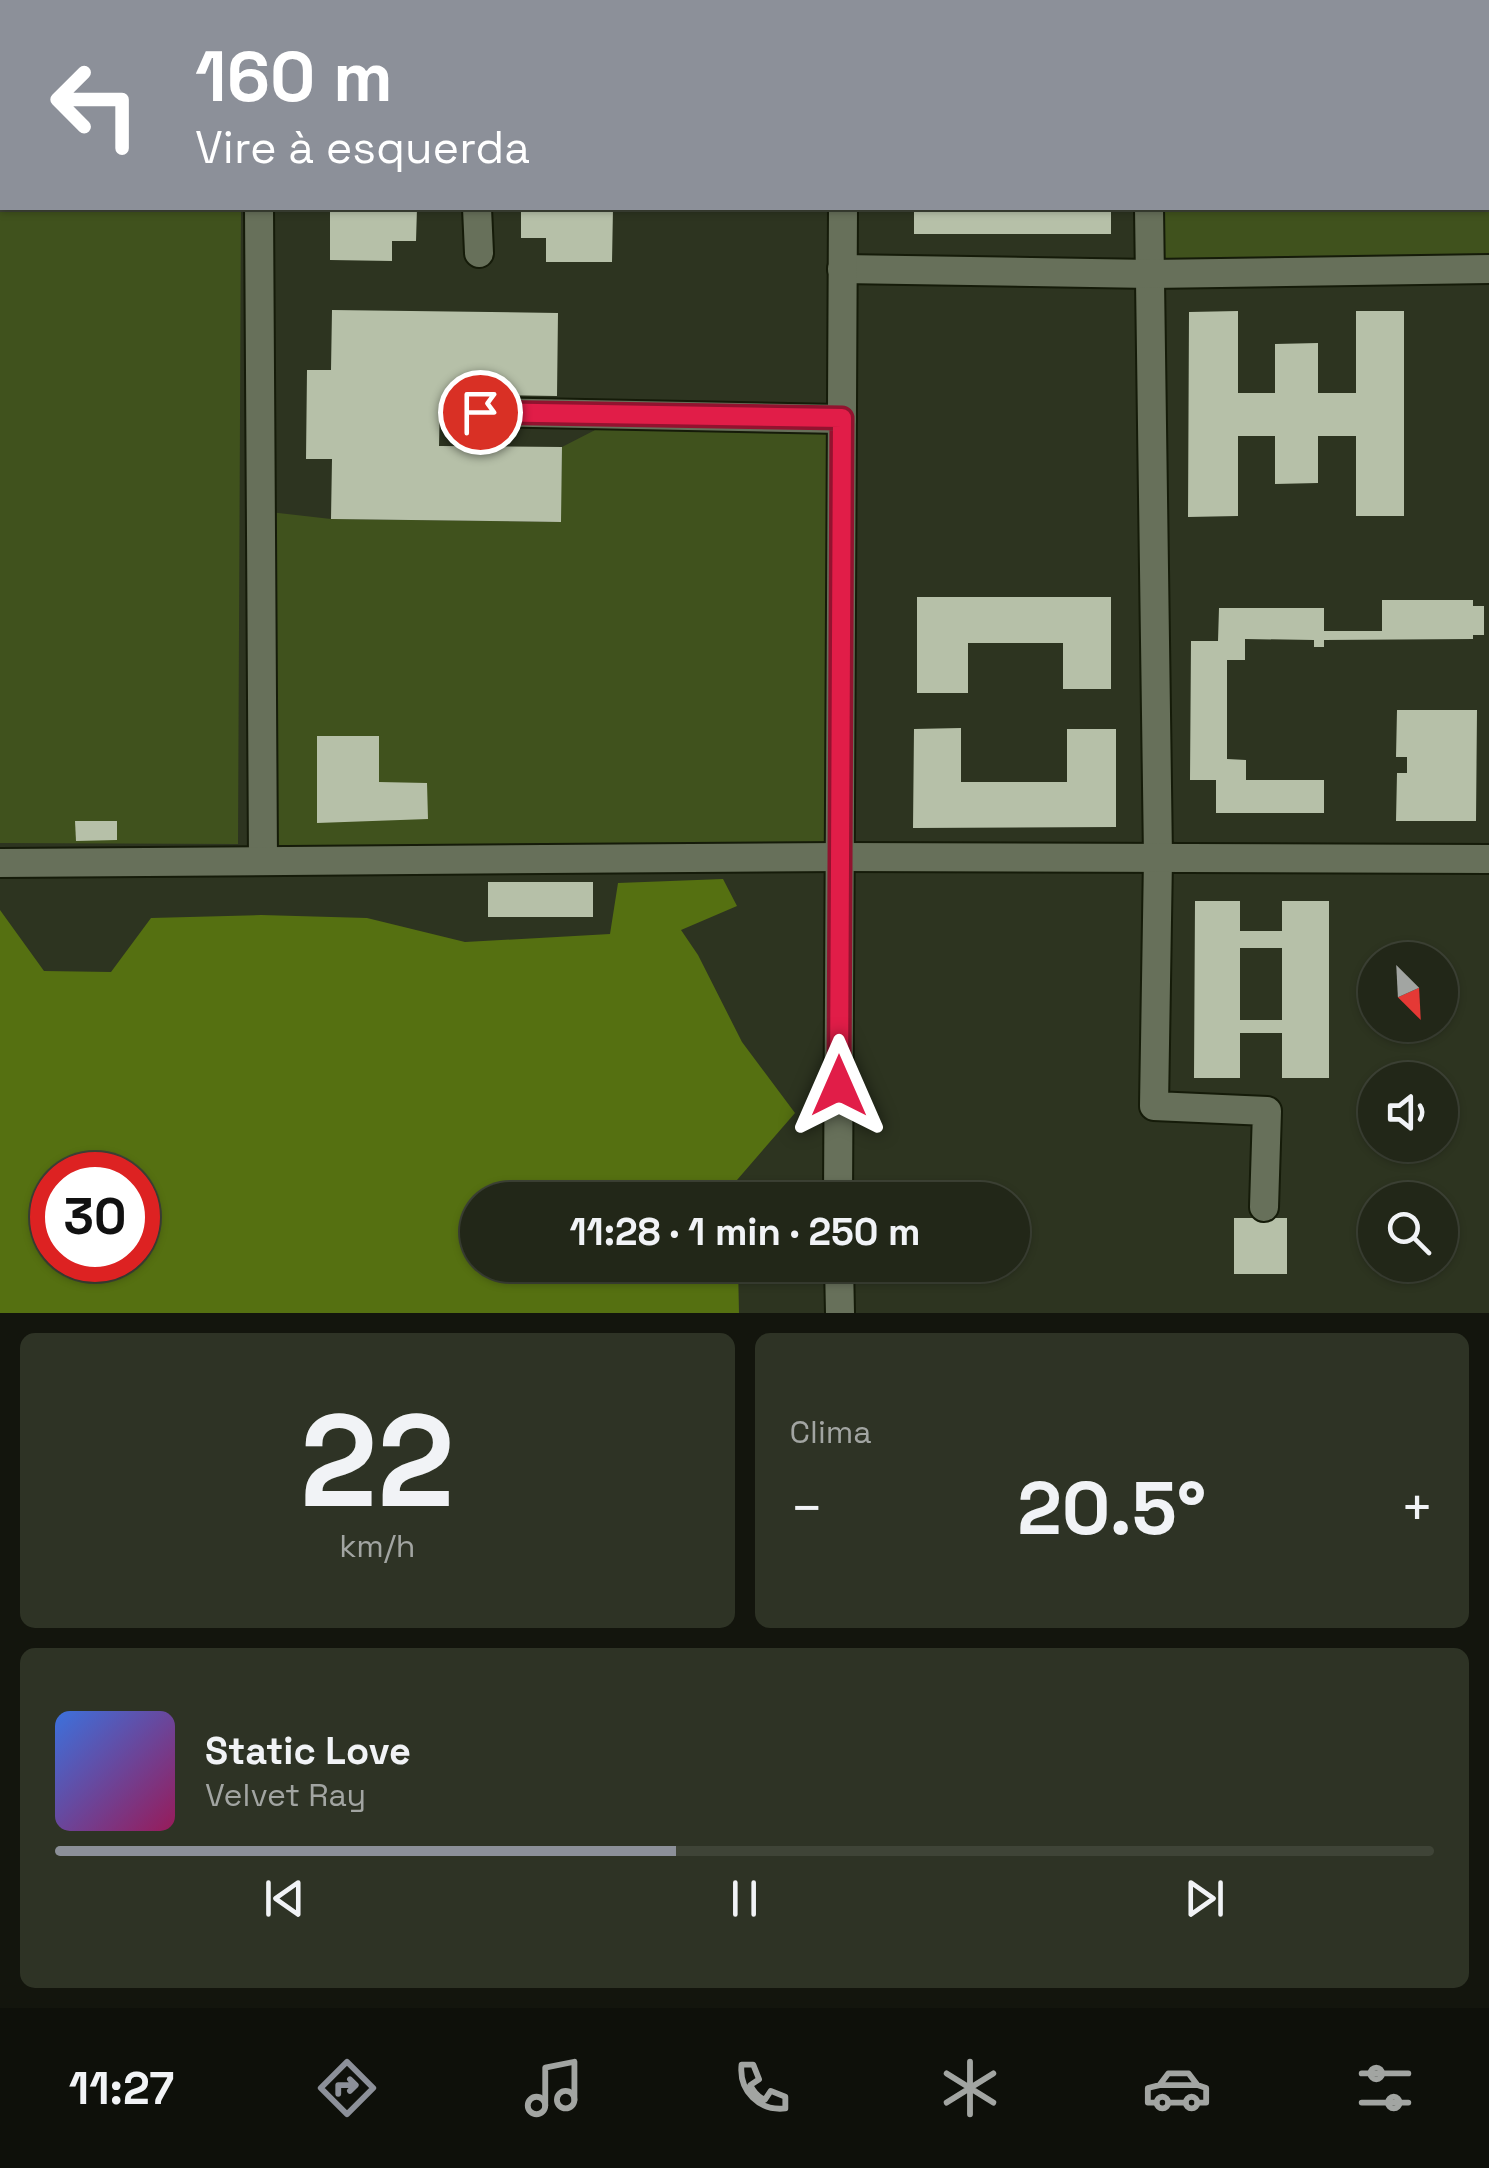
<!DOCTYPE html>
<html lang="pt">
<meta charset="utf-8">
<style>
:root{--surface:#222718;--page:#2e3325;--text:#f1f3f6;--muted:#a2a5a2;--line:#3f4437;--accent:#8c9099}
body{margin:0;font-family:"Space Grotesk",sans-serif;background:var(--page);color:var(--text);height:100vh;display:flex;flex-direction:column;font-size:38px;white-space:nowrap}
*{box-sizing:border-box;margin:0}
p{font-size:32px;color:var(--muted)}
.icon{flex:none;width:55px;height:55px;fill:none;stroke:currentColor;stroke-width:2;stroke-linecap:round;stroke-linejoin:round}
.map{position:relative;height:1313px;overflow:hidden}
.panel{display:flex;flex-direction:column;gap:20px;padding:20px;background:#13150d;flex:1}
.panel>*{flex:none}
.guide{position:absolute;left:0px;top:0px;width:1490px;height:210px;box-shadow:0 2px 8px #0004,0 0 0 2px var(--line);background:#8c9099;color:#fff;overflow:hidden}
.needle{width:65px;rotate:156deg}
.controls{position:absolute;left:1358px;top:942px;display:grid;gap:20px}
.controls a{display:grid;place-items:center;width:100px;height:100px;border-radius:50%;background:var(--surface);box-shadow:0 2px 8px #0004,0 0 0 2px var(--line);font-size:50px}
.speed{position:absolute;left:30px;top:1152px;display:flex;gap:20px;font-size:50px;font-weight:700;text-align:center}
.speed>*{display:grid;place-content:center;width:130px;height:130px;border-radius:50%;background:var(--surface);box-shadow:0 2px 8px #0004,0 0 0 2px var(--line);line-height:1}
.speed .limit{border:15px solid #d22;background:#fff;color:#111}
.pin{position:absolute;display:grid;place-items:center;width:85px;height:85px;color:#fff;margin:-42px;border:5px solid #fff;border-radius:50%;box-shadow:0 2px 10px #0007}
.me{position:absolute;width:110px;margin:-55px;rotate:0deg;stroke-linejoin:round;filter:drop-shadow(0 0 8px #0008)}
.turn{display:flex;align-items:center;gap:35px;height:210px;padding:0 30px;font-size:45px}
.turn .icon{width:130px;height:130px;stroke-width:2.5}
.turn b{display:block;font-size:70px;line-height:85px}
.big{font-size:75px;font-weight:700;line-height:1.1}
.panel .tile{flex:1;display:flex;flex-direction:column;justify-content:center;gap:15px;min-width:0;padding:0 35px;border-radius:15px;background:var(--page)}
.panel .dial{align-items:center;gap:0}
.dial b{font-size:130px;line-height:1}
.song{display:flex;align-items:center;gap:30px}
.cover{width:120px;height:120px;border-radius:15px;background:linear-gradient(135deg,hsl(220 70% 55%),hsl(330 70% 35%))}
.played{height:10px;border-radius:5px;background:linear-gradient(90deg,var(--accent) 45%,var(--line) 45%)}
.keys{display:flex;justify-content:space-around;direction:ltr}
.heat{display:flex;justify-content:space-between;align-items:center;font-size:55px;direction:ltr}
.panel .tiles{flex:1;display:grid;gap:20px;grid-template-columns:1fr 1fr}
.tile:last-child{grid-column:span 2}
.trip{position:absolute;left:460px;top:1182px;width:570px;height:100px;border-radius:50px;background:var(--surface);box-shadow:0 2px 8px #0004,0 0 0 2px var(--line);font-weight:700;line-height:100px;text-align:center}
.tab-bar{display:flex;height:160px;justify-content:space-around;align-items:center;background:#0e100a;color:var(--muted)}
.tab-bar .icon{width:70px;height:70px}
.tab-bar .selected{color:var(--accent)}
.tab-bar b{font-size:45px;color:var(--text)}
.map>svg:first-child{display:block}
</style>
<div class="map">
<svg width="1489" height="1313" viewBox="0 0 1489 1313">
<rect width="100%" height="100%" fill="#2d3420"/>
<!-- green -->
<g fill="#40521d">
<polygon points="0,0 242,0 2,2 2,208 241,208 238,844 0,843"/>
<polygon points="1145,0 1489,0 1489,269 1151,274 1149,208 1488,208 1488,2"/>
<polygon points="829,418 840,857 263,860 261,511 331,519 560,522 562,447 599,428"/>
</g>
<!-- forest -->
<path fill="#557011" fill-rule="evenodd" d="M723,879L737,906L681,930L698,955L742,1042L795,1113L737,1180V1200H478V1265H738L739,1313H0V910L44,971L111,972L151,918L261,915L367,918L465,942L610,934L618,883ZM52,1175H138V1260H52Z"/>
<!-- building -->
<g fill="#b6c0a8" fill-rule="evenodd">
<polygon points="330,208 417,208 416,241 392,241 392,261 330,260"/>
<polygon points="521,208 613,208 612,262 546,262 546,238 521,238"/>
<rect x="914" y="208" width="197" height="26"/>
<polygon points="332,310 558,313 557,396 486,395 486,382 465,382 464,401 440,400 439,446 562,447 561,522 331,519 332,459 306,459 307,370 331,370"/>
<polygon points="1238,311 1238,393 1275,393 1275,344 1318,343 1318,393 1356,393 1356,311 1404,311 1404,516 1356,516 1356,436 1318,436 1318,483 1275,484 1275,436 1238,436 1238,516 1188,517 1189,312"/>
<polygon points="917,597 1111,597 1111,689 1063,689 1063,643 968,643 968,693 917,693"/>
<polygon points="1382,600 1473,600 1473,606 1484,606 1484,635 1473,635 1473,639 1324,640 1324,647 1314,647 1314,640 1245,639 1245,660 1227,660 1227,759 1246,760 1246,780 1324,780 1324,813 1216,813 1216,780 1190,780 1191,641 1218,641 1219,608 1324,608 1324,631 1382,631"/>
<polygon points="1397,710 1477,710 1476,821 1396,821 1397,773 1407,773 1407,757 1396,757"/>
<polygon points="961,728 961,782 1067,782 1067,729 1116,729 1116,827 913,828 914,729"/>
<polygon points="317,736 379,736 379,782 427,783 428,819 317,823"/>
<polygon points="75,821 117,821 117,840 76,841"/>
<rect x="488" y="882" width="105" height="35"/>
<path d="M1195,901H1240V931H1282V901H1329V1078H1282V1033H1240V1078H1194ZM1240,948H1282V1020H1240Z"/>
<rect x="1234" y="1218" width="53" height="56"/>
</g>
<g fill="none" stroke-linecap="round" stroke-linejoin="round">
<!-- minor casing -->
<g stroke="#151b09" stroke-width="32">
<g id="minor">
<polyline points="257,0 257,2"/>
<polyline points="469,0 469,2"/>
<polyline points="1145,0 1145,2"/>
<polyline points="843,2 843,0"/>
<polyline points="259,208 263,860"/>
<polyline points="477,208 479,253"/>
<polyline points="1149,208 1158,858 1154,1106 1267,1111 1264,1207"/>
<polyline points="842,269 1151,274 1489,269"/>
<polyline points="481,412 842,419"/>
<polyline points="0,863 840,857 1489,859"/>
<polyline points="838,1200 843,208"/>
<polyline points="839,1265 840,1313"/>
</g>
</g>
<!-- minor -->
<use href="#minor" stroke="#67705a" stroke-width="28"/>
</g>
<g fill="none" stroke-linecap="round" stroke-linejoin="round">
<!-- route casing -->
<g stroke="#92132f" stroke-width="25">
<polyline id="route" points="480,412 842,418 839,1086"/>
</g>
<!-- route -->
<use href="#route" stroke="#e11d48" stroke-width="18"/>
</g>
</svg>
<div class="controls">
<a><svg class="needle" viewBox="-14 -14 28 28"><path d="M0-13l5 13h-10z" fill="#e53935"/><path d="M0 13l5-13h-10z" fill="#a2a5a2"/></svg></a>
<a><svg class="icon" aria-label="sound" viewBox="0 0 24 24"><path d="M4 9h4l5-4v14l-5-4H4zM17 9q2 3 0 6"/></svg></a>
<a><svg class="icon" aria-label="search" viewBox="0 0 24 24"><circle cx="10" cy="10" r="6"/><path d="M15 15l6 6"/></svg></a>
</div>
<div class="speed"><div class="limit">30</div></div>
<div class="pin" style="left:480px;top:412px;background:#d93025"><svg class="icon" aria-label="arrive" viewBox="0 0 24 24"><path d="M6 21V4h12l-3 4 3 4H6"/></svg></div>
<svg class="me" style="left:839px;top:1086px" viewBox="-20 -20 40 40"><path d="M0-17L14 15 0 8-14 15z" fill="#e11d48" stroke="#fff" stroke-width="4"/></svg>
<div class="trip">11:28 · 1 min · 250 m</div>
<div class="guide">
<div class="turn"><svg class="icon" aria-label="left" viewBox="0 0 24 24"><path d="M17 20v-9H6M10 6l-5 5 5 5"/></svg><div><b>160 m</b>Vire à esquerda</div></div>
</div>
</div>
<section class="panel">
<div class="tiles">
<div class="tile dial"><b>22</b><p>km/h</p></div>
<div class="tile"><p>Clima</p>
<div class="heat"><a>−</a><b class="big">20.5°</b><a>+</a></div>
</div>
<div class="tile">
<div class="song"><i class="cover"></i><div><b>Static Love</b><p>Velvet Ray</p></div></div>
<div class="played"></div>
<div class="keys"><svg class="icon" aria-label="previous" viewBox="0 0 24 24"><path d="M18 5L8 12l10 7zM5 5v14"/></svg><svg class="icon" aria-label="pause" viewBox="0 0 24 24"><path d="M8 5v14M16 5v14"/></svg><svg class="icon" aria-label="next" viewBox="0 0 24 24"><path d="M6 5l10 7-10 7zM19 5v14"/></svg></div>
</div>
</div>
</section>
<nav class="tab-bar">
<b>11:27</b>
<svg class="icon selected" aria-label="directions" viewBox="0 0 24 24"><path d="M12 3l9 9-9 9-9-9zM9 14v-3h6M13 9l2 2-2 2"/></svg>
<svg class="icon" aria-label="music" viewBox="0 0 24 24"><path d="M9 18V5l10-2v13"/><circle cx="6" cy="18" r="3"/><circle cx="16" cy="16" r="3"/></svg>
<svg class="icon" aria-label="phone" viewBox="0 0 24 24"><path d="M5 4h4l2 5-3 2q2 4 5 5l2-3 5 2v4C11 20 4 13 5 4z"/></svg>
<svg class="icon" aria-label="climate" viewBox="0 0 24 24"><path d="M12 3v18M4 7l16 10M4 17L20 7"/></svg>
<svg class="icon" aria-label="car" viewBox="0 0 24 24"><path d="M5 17H2v-5l4-1 3-4h7l3 4 3 1v5h-3M9 17h6M6 11h13"/><circle cx="7" cy="17" r="2"/><circle cx="17" cy="17" r="2"/></svg>
<svg class="icon" aria-label="filters" viewBox="0 0 24 24"><path d="M4 7h16M4 17h16"/><circle cx="9" cy="7" r="2"/><circle cx="15" cy="17" r="2"/></svg>
</nav>
